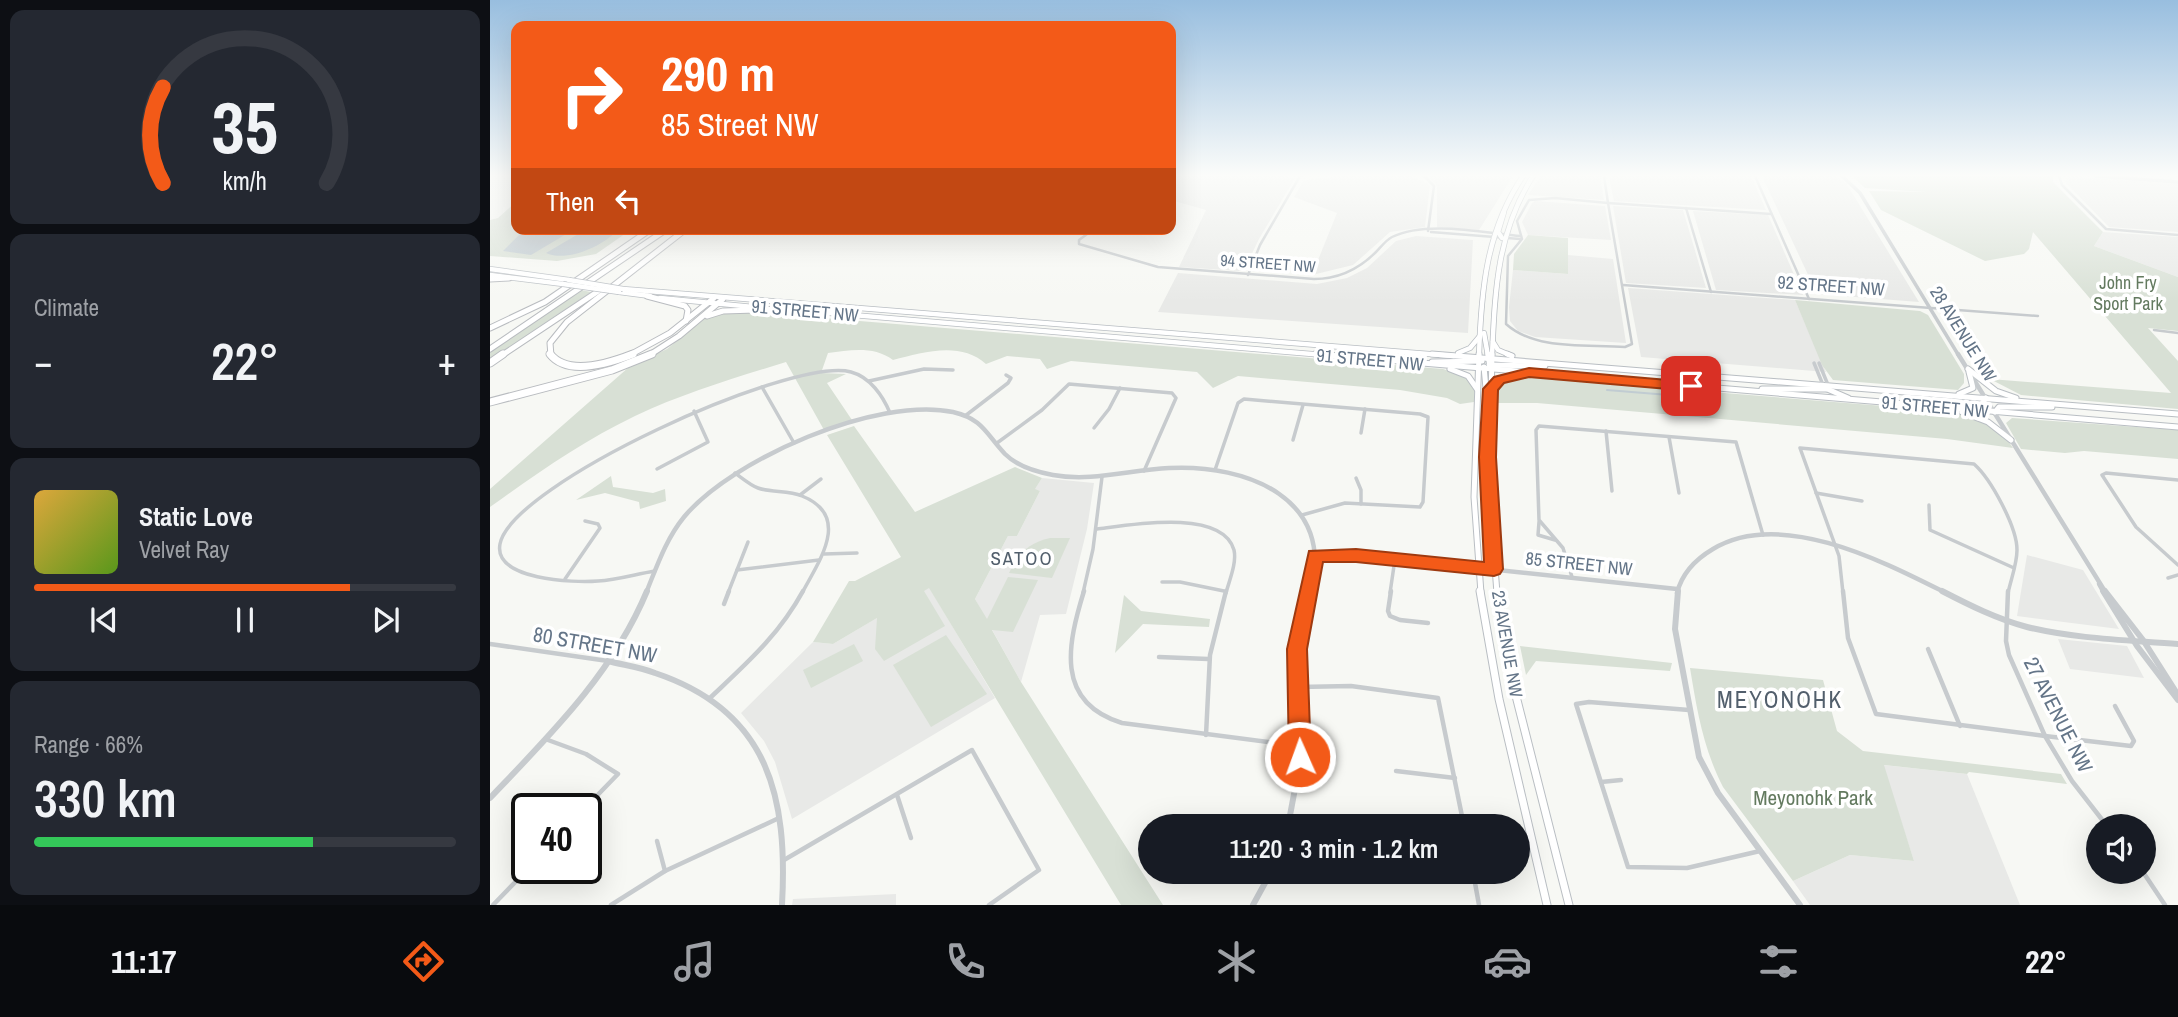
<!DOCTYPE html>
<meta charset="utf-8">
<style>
:root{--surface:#171b24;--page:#242831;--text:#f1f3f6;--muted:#9ea1a6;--line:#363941;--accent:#f35a18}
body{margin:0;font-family:"Archivo Narrow",sans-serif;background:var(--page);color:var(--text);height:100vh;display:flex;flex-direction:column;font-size:26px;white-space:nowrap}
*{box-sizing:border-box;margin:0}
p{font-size:23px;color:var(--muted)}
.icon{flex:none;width:38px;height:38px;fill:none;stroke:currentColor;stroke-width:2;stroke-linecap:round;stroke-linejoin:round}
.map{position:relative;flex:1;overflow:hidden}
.panel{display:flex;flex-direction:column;gap:10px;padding:10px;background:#0d0f14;width:490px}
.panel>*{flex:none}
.top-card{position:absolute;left:21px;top:21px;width:665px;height:214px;border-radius:14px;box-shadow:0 7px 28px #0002;background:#f35a18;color:#fff;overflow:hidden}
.fabs{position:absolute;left:1596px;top:814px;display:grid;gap:14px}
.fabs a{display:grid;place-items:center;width:70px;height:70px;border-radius:50%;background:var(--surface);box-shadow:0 7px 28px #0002;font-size:35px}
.speed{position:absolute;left:21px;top:793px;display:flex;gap:14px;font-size:35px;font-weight:700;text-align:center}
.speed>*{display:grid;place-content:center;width:91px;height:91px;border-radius:50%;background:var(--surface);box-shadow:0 7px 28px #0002;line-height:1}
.speed .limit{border:4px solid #111;border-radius:10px;background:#fff;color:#111}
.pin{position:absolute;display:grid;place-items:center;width:60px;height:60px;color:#fff;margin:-30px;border-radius:14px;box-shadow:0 4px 10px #0006}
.me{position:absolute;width:77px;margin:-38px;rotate:358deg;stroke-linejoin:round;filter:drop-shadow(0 0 5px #0008)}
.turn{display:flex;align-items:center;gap:24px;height:147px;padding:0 35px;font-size:32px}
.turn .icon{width:91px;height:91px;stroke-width:2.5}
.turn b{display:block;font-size:49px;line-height:60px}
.then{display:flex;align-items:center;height:66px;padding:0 35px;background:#0003;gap:14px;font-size:26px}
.big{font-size:52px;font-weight:600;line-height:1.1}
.panel .widget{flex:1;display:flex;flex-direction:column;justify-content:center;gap:10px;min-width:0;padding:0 24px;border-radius:14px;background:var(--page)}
.panel .dial{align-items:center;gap:0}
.dial svg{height:182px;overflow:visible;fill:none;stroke:var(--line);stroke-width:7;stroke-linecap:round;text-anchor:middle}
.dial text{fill:var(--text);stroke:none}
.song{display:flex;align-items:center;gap:21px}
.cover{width:84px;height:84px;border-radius:10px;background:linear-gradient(135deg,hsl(40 70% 55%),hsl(90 70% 35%))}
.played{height:7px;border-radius:4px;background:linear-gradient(90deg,var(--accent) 75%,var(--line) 75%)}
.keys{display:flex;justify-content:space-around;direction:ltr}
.heat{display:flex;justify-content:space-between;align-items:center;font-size:38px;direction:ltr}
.charge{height:10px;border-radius:5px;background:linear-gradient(90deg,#34c759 66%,var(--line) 0)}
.trip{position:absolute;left:648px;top:814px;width:392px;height:70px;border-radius:35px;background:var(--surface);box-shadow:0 7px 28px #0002;font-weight:600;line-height:70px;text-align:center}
.tabs{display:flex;height:112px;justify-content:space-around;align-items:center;background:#090b0e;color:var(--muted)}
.tabs .icon{width:49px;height:49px}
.tabs .selected{color:var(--accent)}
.tabs b{font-size:32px;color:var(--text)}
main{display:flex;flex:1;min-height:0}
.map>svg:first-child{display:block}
</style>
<main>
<section class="panel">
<div class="widget dial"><svg viewBox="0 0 100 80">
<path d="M14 69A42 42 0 1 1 86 69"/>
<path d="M14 69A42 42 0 0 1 14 27" stroke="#f35a18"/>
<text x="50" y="56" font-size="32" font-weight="700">35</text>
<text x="50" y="72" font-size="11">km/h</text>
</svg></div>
<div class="widget"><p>Climate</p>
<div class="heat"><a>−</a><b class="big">22°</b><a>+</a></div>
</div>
<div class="widget">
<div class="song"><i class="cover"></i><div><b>Static Love</b><p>Velvet Ray</p></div></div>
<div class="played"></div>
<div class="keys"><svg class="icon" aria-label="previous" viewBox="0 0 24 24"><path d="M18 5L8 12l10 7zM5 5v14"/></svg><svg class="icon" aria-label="pause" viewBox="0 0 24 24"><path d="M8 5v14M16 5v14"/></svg><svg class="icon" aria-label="next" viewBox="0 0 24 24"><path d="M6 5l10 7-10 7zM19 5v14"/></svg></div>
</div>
<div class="widget"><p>Range · 66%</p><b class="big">330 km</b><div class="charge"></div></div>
</section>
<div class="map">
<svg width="1688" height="905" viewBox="0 0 1688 905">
<rect width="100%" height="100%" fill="#f7f8f4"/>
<!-- built -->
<g fill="#e8e9e7">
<polygon points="681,176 794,176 805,178 769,239 754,270 751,271 689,267 716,210 681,200"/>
<polygon points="851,176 922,176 940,185 935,227 900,232 863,265 822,275 847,213 804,197 814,180"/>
<polygon points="938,176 1023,176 989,230 947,227 947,186"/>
<polygon points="1051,176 1110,176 1114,200 1038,195"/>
<polygon points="1119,176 1261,176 1276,210 1124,201"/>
<polygon points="1272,176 1346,176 1356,183 1429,302 1327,294"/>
<polygon points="1578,176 1688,184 1688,232 1619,227 1575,182"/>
<polygon points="1045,201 1115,206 1121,240 1038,235 1032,222 1042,203"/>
<polygon points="1123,206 1193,210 1216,288 1136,283"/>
<polygon points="1203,211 1278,215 1313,295 1226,290"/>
<polygon points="1613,232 1688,237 1688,277 1604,246"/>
<polygon points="926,236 983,240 978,333 668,312 688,273 827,284 857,278 877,268 906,241"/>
<polygon points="1078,255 1123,259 1136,343 1045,337 1028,331 1020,321 1019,307 1023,270 1078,274"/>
<polygon points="1138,288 1305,300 1336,372 1151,357"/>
<polygon points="552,478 604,483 597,529 576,614 550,615 531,682 485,599 518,536 527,536 550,491 544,490"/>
<polygon points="1537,555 1593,570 1629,629 1527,616"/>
<polygon points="439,587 505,698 302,819 285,762 274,741 251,713 323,642 343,644"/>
<polygon points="1568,639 1637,646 1654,678 1580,669"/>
<polygon points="1393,765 1477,774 1530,905 1320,905 1303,881 1360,855 1424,861"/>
<polygon points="406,894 406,905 302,905 303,899"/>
</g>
<!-- green -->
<g fill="#d8e0d5">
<polygon points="1362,176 1563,176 1563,182 1613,232 1604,246 1688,277 1688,331 1658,328 1688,361 1688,409 1531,395 1500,379 1681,393 1543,232 1539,249 1534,254 1495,261 1391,210 1379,191 1436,192 1375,188"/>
<polygon points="26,202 26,229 142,229 106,254 67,261 0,256 0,220 8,218"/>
<polygon points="1038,235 1078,238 1078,274 1023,270 1024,254"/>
<polygon points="91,290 101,292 0,360 0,350"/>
<polygon points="1305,300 1430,311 1438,315 1474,374 1474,383 1468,390 1343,380 1332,365"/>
<path d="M249,311L953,369L976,377L985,388L984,402L970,404L957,398L910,390L748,376L723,388L707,372L581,361L557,369L550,359L517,356L496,364C471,341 433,352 403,360C384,346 361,350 338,353L331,373L356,374L337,383L362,420L334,430L296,362C245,378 194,393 145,416C93,441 46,474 0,507V489L139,367L177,349L214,319L226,314Z"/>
<path d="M1024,376L1456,411C1482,416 1509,425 1523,448L1457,439L1047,403H1005L1008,385Z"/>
<polygon points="1522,418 1688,430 1688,459 1594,451 1575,453 1531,449 1516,423"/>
<polygon points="364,426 425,512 525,467 552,478 545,489 550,491 527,536 518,536 485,599 497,619 518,577 548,580 523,632 502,630 531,682 673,905 631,905 439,588 434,591 455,626 394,661 385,649 387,618 343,644 323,642 359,581 365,581 411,557 337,435"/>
<polygon points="121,476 123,487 163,493 175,489 176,501 150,509 149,502 115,493 86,500"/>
<path d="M560,538H580L562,578L519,573C528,554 538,543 560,538Z"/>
<polygon points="634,595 651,611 720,619 719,627 653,624 625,653"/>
<polygon points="456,635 497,694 441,727 403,665"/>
<polygon points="364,644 373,661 321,688 313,670"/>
<polygon points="1030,646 1182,663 1180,671 1046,661 1036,675"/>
<path d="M1200,668L1333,680L1347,731L1373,751L1571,774L1577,784L1479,772L1477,774L1394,765L1424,861L1360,855L1303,881L1233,787C1213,748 1207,710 1200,668Z"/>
</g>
<!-- water -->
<g fill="#c1ccd2">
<polygon points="35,229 68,229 78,233 41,255 13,251"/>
<path d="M90,233H125C108,248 76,262 56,253Z"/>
</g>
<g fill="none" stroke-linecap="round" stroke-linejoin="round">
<!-- stream -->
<polyline stroke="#c1ccd2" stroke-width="2" points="1117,390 1228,399"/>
<!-- secondary-far2 casing -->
<g stroke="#b9bec3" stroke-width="6">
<g id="secondary-far2">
<polyline points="1012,238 1008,232 1014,212"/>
<polyline points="0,269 79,280"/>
<polyline points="0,275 73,284"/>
<polyline points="133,289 964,356"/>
<polyline points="129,292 160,296"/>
<polyline points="170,298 275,308"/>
<polyline points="292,309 846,356"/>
<polyline points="994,333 998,356"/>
<polyline points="1003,342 1008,350 1022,356"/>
<polyline points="968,353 980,348 990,336"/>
<path d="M989,356C991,291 996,231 1033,176"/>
<path d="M1002,356C1005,291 1007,232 1043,176"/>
</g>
</g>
<!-- secondary-far1 casing -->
<g stroke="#b9bec3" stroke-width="7">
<g id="secondary-far1">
<polyline points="825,354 1688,427"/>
<polyline points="942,354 1688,414"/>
<polyline points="989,354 984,497 991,593"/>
<polyline points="998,354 1000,368"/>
<polyline points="1002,354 999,490 1007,593"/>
<polyline points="1017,354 1022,356"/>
<polyline points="942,362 992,361"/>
<polyline points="999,365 1055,366"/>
<polyline points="994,367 997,399"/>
<polyline points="960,369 978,376 987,389"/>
<polyline points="1478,369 1506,391 1526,398"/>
<polyline points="1335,388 1358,398"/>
<polyline points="1001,389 1012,378 1027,374"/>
<polyline points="1272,389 1336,389"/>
<polyline points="1469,394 1483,388 1479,372"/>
<polyline points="1434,404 1492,404 1496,398"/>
<polyline points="1472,412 1498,422 1521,440"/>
<polyline points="1505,412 1509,407 1562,407"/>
</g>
</g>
<!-- secondary casing -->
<g stroke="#b9bec3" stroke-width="9">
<g id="secondary">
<polyline points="990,591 1009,699 1057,905"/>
<polyline points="1007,591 1026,696 1079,905"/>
</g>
</g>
<!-- motorway-far1 casing -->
<g stroke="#b9bcc0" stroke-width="7">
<g id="motorway-far1">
<polyline points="0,279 19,278"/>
<polyline points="157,296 195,306 198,310 196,321"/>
<polyline points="217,316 233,311 294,309"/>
<polyline points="0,328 55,302 161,229"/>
<polyline points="0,349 177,229"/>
<polyline points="11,356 110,290"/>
<polyline points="61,356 60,343 77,322 196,229"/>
<polyline points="138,356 180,333 224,298"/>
<polyline points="158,356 189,336 233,299"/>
</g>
</g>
<!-- motorway casing -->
<g stroke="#b9bcc0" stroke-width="9">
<g id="motorway">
<path d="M60,354C78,377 120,363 143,354"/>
<polyline points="0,363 13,354"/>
<polyline points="0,402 122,370 162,354"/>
</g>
</g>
<!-- minor-far2 -->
<g stroke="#c7cbce" stroke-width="2.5">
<polyline points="934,176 944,186 938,231"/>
<polyline points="1114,176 1118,203"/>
<polyline points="1265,176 1319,299"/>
<polyline points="1569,176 1572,185 1616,229 1688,235"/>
<polyline points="681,178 684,176"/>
<path d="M1065,198L1118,203L1142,344L1135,347C1097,344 1046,351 1016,324L1018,256L1032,239L1027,221L1039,200Z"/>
<polyline points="1118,203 1281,214"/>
<polyline points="1196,208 1221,292"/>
<path d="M604,229L589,240V244L668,267L824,279C849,279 869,269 886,252C891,247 896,240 902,237C936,220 995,233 1031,236"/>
<polyline points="941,232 1030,239"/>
<polyline points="758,275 770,245 810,176"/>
<polyline points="1133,285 1548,316"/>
<polyline points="1664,330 1688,333"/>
</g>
<!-- minor-far1 -->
<g stroke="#c7cbce" stroke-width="3.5">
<polyline points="1324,363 1333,385"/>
<polyline points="1329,363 1338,385"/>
<polyline points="379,381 434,369 463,370"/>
<polyline points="272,387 304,443"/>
<polyline points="475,416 518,383 521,378 516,375"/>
<polyline points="604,428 619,409 630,388"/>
<polyline points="1116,431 1122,491"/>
<polyline points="871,433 875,409"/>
<polyline points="1179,437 1189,493"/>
<polyline points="803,440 813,405"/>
<polyline points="507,443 552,410 579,384 682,393 686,398 654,471"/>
<polyline points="167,469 218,442 204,411"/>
<polyline points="725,470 748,403 754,399 930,414 938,417 933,502 930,507 855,503 812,515"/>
<path d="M245,473C252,478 260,485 268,488C282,493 298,490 312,496C362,516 329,561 312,593"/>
<polyline points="866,478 871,490 871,504"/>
<polyline points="1688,480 1616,473 1612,475 1646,527 1688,565"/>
<polyline points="1326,493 1372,501"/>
<polyline points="310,495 331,479"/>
<polyline points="1439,505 1440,530 1524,568"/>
<polyline points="1049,522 1048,535 1065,540"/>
<path d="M607,529C639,525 732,508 744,550C747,563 739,581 736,593"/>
<polyline points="334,554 367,553"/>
<polyline points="247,570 329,560"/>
<path d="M165,571C146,574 127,580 108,581C84,583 3,580 10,544C21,484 302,356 361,372C380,377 393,396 400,413"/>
<polyline points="1082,577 1073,548 1049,520 1046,430 1049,426 1246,442 1273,535"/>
<polyline points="1678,578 1688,575"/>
<polyline points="75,579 110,528 108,524 95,521"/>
<polyline points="672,582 690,582 734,591"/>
<polyline points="238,593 258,542"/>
<polyline points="593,593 603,549 612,477"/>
<polyline points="900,593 905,559"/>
<path d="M1353,593L1349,556L1310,448L1484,464C1501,479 1527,527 1527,550C1527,564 1521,579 1518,593"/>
</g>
<!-- minor -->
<g stroke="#c7cbce" stroke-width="4.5">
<path d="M594,591C578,643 564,702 632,723L808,746"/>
<polyline points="901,591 898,611 900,616 910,620 938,623"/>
<polyline points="1353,591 1358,638 1386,714 1555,736"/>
<polyline points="1518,591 1516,641 1519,655 1555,736"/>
<polyline points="234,604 239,591"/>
<polyline points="0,644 118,661"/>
<polyline points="1438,649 1470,726"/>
<polyline points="669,657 718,659"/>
<polyline points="809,687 861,686 948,698 974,826"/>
<path d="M221,697C257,663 289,635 313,591"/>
<polyline points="1199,710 1099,702 1086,704 1138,867 1197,868 1270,851"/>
<polyline points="716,735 720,655 736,591"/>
<polyline points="1555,736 1641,746 1644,741 1625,706"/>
<polyline points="1555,736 1582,781 1617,826"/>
<polyline points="58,740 96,754 128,774 95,808"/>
<polyline points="906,771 965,778"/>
<polyline points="1111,782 1131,780"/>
<polyline points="407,795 421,838"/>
<polyline points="167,841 175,871"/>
<polyline points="294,860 482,750 549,870 499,905"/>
<polyline points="946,872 984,876"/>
<polyline points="983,872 989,905"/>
<polyline points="1653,872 1675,905"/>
<polyline points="3,905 39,868"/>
<polyline points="121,905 175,871 289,818"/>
</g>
<!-- tertiary-far2 -->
<g stroke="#c7cbce" stroke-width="3.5">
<polyline points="1352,176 1370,193 1469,356"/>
<polyline points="1606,176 1688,182"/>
</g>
<!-- tertiary-far1 -->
<g stroke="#c7cbce" stroke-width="4.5">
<polyline points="1468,354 1616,593"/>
<polyline points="826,556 866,555 1187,589"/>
<polyline points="1609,584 1614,593"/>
<path d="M156,593C167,566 176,539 194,517C242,459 387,396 463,412C493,419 496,434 515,454C527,466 546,472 563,475C602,482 639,470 679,468C757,464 847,499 820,593"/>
<path d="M1187,593C1192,573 1206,559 1223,549C1291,508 1394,562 1456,593"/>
</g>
<!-- tertiary -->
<g stroke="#c7cbce" stroke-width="6">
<polyline points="1188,591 1185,629 1209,757 1228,793 1310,905"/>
<path d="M1452,591C1479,605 1507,619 1537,627C1586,639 1638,640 1688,644"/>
<polyline points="1613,591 1647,646 1688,700"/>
<polyline points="1615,591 1653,640 1688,695"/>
<path d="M118,661C133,665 150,667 165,673C279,711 298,797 292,905"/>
<path d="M0,798C60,735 123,673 157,591"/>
<polyline points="798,826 810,762 807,645 820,591"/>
<polyline points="763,905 781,872"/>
</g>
<!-- secondary-far2 -->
<use href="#secondary-far2" stroke="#fff" stroke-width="4.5"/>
<!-- secondary-far1 -->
<use href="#secondary-far1" stroke="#fff" stroke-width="5"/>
<!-- secondary -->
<use href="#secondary" stroke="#fff" stroke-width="7"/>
<!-- motorway-far1 -->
<use href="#motorway-far1" stroke="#fff" stroke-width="5"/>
<!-- motorway -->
<use href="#motorway" stroke="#fff" stroke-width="7"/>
<!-- secondary-bridge casing -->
<g stroke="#b9bec3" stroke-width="6" stroke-linecap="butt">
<g id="secondary-bridge">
<polyline points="79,280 133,289"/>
<polyline points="73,284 129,292"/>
</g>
</g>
<!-- secondary-bridge -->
<use href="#secondary-bridge" stroke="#fff" stroke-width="4.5"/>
</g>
<!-- sky -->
<linearGradient id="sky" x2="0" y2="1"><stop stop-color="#98bedf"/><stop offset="0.58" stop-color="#fbfcfa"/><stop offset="1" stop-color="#fbfcfa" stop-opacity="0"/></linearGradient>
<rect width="1688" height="302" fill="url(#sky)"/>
<!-- route -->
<polygon fill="#f35a18" stroke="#9e3a10" stroke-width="2" points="1039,368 1201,382 1209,386 1201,391 1039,377 1014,383 1008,390 1006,457 1013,569 1010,574 1004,576 866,562 833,562 817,649 821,757 818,764 810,767 803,764 799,757 797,649 819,551 866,549 994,562 989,457 993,389 1004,377"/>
<g text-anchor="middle" stroke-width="7" stroke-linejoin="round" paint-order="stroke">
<!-- far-street labels -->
<g font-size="16" fill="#647588" stroke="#fff">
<text transform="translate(778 263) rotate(4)" y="6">94 STREET NW</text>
</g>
<!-- park labels -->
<g font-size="18" fill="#637a5f" stroke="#fff">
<text x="1638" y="289">John Fry<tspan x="1638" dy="21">Sport Park</tspan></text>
</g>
<!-- street labels -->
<g font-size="18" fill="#647588" stroke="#fff">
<text transform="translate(1341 286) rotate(4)" y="6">92 STREET NW</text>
<text transform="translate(315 311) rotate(5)" y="6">91 STREET NW</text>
<text transform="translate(1473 334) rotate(58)" y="6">28 AVENUE NW</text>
<text transform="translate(880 360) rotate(5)" y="6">91 STREET NW</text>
<text transform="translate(1445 407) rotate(5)" y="6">91 STREET NW</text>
<text transform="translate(1089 564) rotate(6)" y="6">85 STREET NW</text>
<text transform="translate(1017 644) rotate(80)" y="6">23 AVENUE NW</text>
</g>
<!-- neighbourhood labels -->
<g font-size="19" letter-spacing="2" fill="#525f6c" stroke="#fff">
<text x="532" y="565">SATOO</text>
</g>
<!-- near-street labels -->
<g font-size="21" fill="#647588" stroke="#fff">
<text transform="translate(105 645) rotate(10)" y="7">80 STREET NW</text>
<text transform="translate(1568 715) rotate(63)" y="7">27 AVENUE NW</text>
</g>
<!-- near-park labels -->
<g font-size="21" fill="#637a5f" stroke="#fff">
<text x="1323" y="805">Meyonohk Park</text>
</g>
<!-- near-neighbourhood labels -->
<g font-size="23" letter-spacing="2" fill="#525f6c" stroke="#fff">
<text x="1290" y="708">MEYONOHK</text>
</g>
</g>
</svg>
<div class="fabs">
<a><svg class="icon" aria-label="sound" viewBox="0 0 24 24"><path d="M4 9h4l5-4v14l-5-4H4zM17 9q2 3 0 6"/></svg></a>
</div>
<div class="speed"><div class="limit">40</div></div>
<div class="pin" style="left:1201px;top:386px;background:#d93025"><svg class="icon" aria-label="arrive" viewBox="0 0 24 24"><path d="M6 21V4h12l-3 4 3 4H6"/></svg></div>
<svg class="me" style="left:810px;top:757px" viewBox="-20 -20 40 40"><circle r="17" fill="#f35a18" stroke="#fff" stroke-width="3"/><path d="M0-11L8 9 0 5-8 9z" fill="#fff"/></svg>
<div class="trip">11:20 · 3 min · 1.2 km</div>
<div class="top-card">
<div class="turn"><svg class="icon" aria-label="right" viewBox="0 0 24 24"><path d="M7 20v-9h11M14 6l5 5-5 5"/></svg><div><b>290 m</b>85 Street NW</div></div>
<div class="then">Then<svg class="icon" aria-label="left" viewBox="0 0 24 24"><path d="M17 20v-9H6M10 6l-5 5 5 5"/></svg></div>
</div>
</div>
</main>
<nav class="tabs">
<b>11:17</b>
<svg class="icon selected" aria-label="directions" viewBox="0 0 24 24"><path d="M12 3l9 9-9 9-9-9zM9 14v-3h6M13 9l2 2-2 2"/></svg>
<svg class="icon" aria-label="music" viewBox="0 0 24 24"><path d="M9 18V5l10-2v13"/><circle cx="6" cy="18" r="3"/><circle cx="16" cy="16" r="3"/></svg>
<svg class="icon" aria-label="phone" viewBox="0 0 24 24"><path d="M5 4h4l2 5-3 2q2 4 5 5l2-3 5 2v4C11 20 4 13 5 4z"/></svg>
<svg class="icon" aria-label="climate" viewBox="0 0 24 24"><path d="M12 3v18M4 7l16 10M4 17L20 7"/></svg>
<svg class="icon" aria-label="car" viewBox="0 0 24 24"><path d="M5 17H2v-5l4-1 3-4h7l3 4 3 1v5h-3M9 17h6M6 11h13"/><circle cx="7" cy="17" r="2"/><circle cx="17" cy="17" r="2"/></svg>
<svg class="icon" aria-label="filters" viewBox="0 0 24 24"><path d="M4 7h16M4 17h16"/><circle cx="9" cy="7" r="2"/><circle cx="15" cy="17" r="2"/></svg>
<b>22°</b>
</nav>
